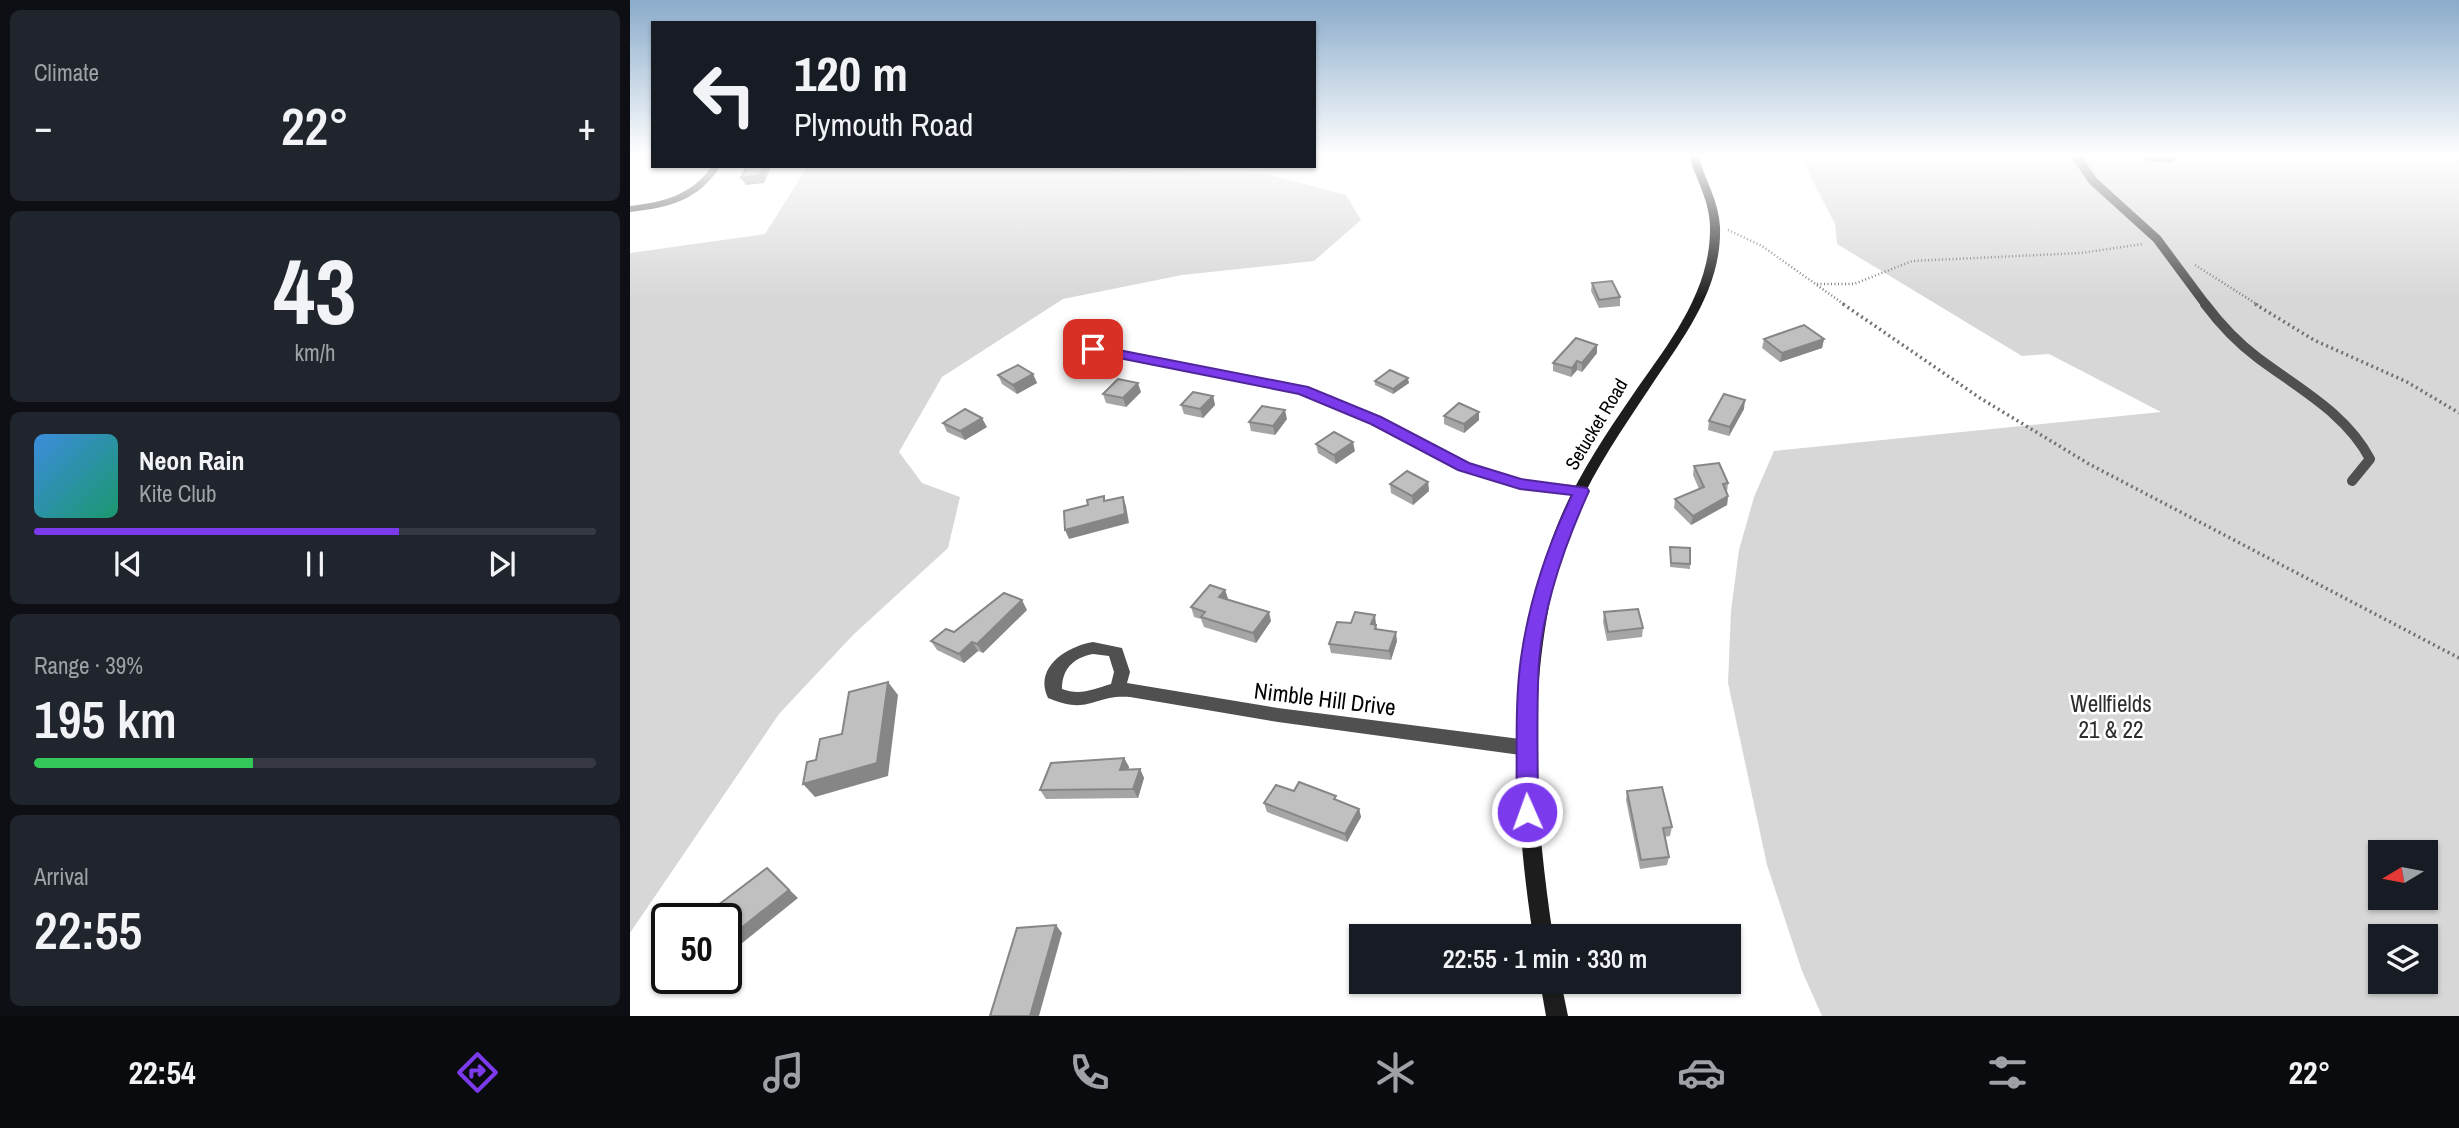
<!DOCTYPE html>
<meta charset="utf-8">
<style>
:root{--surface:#171b24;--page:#20242c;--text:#f1f3f6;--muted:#9ea1a6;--line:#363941;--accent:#7c3aed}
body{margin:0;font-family:"Archivo Narrow",sans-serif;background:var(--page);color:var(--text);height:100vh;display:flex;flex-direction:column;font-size:26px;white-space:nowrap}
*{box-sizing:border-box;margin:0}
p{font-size:23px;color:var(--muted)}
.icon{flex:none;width:38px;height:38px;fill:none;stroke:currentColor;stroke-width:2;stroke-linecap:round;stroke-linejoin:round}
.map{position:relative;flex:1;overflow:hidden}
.sheet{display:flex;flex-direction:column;gap:10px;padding:10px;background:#0d0f14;width:630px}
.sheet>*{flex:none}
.top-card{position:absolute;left:21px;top:21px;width:665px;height:147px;border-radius:0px;box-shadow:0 2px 5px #0004;background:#171b24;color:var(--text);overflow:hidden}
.needle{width:46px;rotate:260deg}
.fabs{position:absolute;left:1738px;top:840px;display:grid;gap:14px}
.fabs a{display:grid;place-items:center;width:70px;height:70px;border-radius:0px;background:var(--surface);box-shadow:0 2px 5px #0004;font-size:35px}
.speed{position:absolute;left:21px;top:903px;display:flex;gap:14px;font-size:35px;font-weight:700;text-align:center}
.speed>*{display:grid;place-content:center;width:91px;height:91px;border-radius:50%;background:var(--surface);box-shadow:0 2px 5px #0004;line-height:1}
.speed .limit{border:4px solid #111;border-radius:10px;background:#fff;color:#111}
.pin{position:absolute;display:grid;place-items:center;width:60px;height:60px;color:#fff;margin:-30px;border-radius:14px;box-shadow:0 4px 10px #0006}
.me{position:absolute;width:77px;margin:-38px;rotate:358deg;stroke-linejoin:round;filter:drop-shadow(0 0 5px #0008)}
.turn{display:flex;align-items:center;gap:24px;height:147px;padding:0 28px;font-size:32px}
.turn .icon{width:91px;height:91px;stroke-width:2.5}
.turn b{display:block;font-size:49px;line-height:60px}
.big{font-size:52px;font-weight:600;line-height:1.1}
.sheet .widget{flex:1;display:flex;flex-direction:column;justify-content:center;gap:10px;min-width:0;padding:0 24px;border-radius:10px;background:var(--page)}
.sheet .dial{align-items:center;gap:0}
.dial b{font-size:91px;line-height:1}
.song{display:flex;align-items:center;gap:21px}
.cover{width:84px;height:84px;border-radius:10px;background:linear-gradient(135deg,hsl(210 70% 55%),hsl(160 70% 35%))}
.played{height:7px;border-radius:4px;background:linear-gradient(90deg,var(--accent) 65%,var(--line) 65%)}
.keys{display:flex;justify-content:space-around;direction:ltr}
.heat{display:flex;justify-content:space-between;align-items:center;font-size:38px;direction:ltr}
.charge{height:10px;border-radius:5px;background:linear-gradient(90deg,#34c759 39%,var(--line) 0)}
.trip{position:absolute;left:719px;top:924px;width:392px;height:70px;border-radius:0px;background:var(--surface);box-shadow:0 2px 5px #0004;font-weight:600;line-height:70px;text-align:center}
.tabs{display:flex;height:112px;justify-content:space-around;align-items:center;background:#090b0e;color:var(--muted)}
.tabs .icon{width:49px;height:49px}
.tabs .active{color:var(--accent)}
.tabs b{font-size:32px;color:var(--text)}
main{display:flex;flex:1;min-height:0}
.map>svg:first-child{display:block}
</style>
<main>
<section class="sheet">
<div class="widget"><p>Climate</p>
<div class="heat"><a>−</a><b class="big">22°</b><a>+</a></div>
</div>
<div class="widget dial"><b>43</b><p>km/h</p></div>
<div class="widget">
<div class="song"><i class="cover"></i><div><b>Neon Rain</b><p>Kite Club</p></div></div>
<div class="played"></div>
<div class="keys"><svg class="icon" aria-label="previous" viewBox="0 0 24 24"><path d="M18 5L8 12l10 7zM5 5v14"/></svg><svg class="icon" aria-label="pause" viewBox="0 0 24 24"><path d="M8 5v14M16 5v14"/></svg><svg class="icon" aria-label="next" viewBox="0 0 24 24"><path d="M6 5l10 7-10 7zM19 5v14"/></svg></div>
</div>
<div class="widget"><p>Range · 39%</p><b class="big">195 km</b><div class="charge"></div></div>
<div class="widget"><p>Arrival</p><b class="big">22:55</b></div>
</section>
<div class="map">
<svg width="1829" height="1016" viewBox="0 0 1829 1016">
<rect width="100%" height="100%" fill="#fff"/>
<!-- green -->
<g fill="#d7d7d7" fill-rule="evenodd">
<path d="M1170,156H1829V1016H1192L1172,971L1137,865L1098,683L1101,611L1109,550L1124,497L1144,451L1531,412L1419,354L1392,356L1207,244L1205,224ZM1750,852H1796V898H1750ZM1750,936H1796V982H1750Z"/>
<polygon points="178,166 470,166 497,171 636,174 716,195 731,220 684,261 552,275 433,299 312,377 269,452 292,483 330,497 318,548 223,635 149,714 0,933 0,253 135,234"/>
</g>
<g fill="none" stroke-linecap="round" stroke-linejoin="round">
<!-- path-far1 -->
<g stroke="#727272" stroke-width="2.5" stroke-dasharray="1 2.5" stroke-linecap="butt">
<polyline points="1098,230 1132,246 1215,305"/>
<polyline points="1565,265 1628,305"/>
<polyline points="1187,284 1224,284 1282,261 1451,253 1513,244"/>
</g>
<!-- path -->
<g stroke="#727272" stroke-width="3.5" stroke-dasharray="2 3.5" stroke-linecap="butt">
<polyline points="1213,304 1350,398 1459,464 1829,658"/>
<polyline points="1625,304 1684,340 1777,382 1829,413"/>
</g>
<!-- service-far1 -->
<g stroke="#505050" stroke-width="9">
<polyline points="1446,156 1463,181 1527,239 1576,305"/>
<polyline points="1517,156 1540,158"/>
</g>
<!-- service -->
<path stroke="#505050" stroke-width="10" d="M1575,304C1590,324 1608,343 1628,358C1668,388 1716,413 1740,459L1722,481"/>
<!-- minor -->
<g fill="#505050" fill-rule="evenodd">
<path d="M82,166H91C67,201 41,207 0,212V206C34,202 62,195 82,166Z"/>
<polygon points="463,346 677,387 750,417 839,464 891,480 951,486 958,491 951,496 890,489 829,470 742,423 670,393 459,351 459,347"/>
<path d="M463,642L492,648L500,672L497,683L648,708L897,740L903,743L906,748L903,753L897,756L648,722L500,697C463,694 460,716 418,698C403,667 438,646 463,642ZM463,654L479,656L484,672L481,684C464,689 450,696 432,689C432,669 443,658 463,654Z"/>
</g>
<!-- secondary -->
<g fill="#1d1d1d" fill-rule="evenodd">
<path d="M1059,156H1068C1075,179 1089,202 1090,227C1092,290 1052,339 1019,389C987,437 952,487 935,542C895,672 903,803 923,936H903C883,804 877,667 922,539C940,488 971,441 1002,396C1037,345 1081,293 1080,227C1080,202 1066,179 1059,156Z"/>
<polygon points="910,982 931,982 938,1016 916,1016"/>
</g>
</g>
<!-- wall -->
<g fill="#a5a5a5">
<polygon points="962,283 990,297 990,306 969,308 961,291"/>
<polygon points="1134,339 1194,339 1192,348 1150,362 1132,348"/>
<polygon points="967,353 952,372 947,370 941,377 923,371 923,363"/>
<polygon points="403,374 407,383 387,394 372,384 368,375"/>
<polygon points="745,381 779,383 763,394 745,385"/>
<polygon points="511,392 496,407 476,403 473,394"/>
<polygon points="583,396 585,405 573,418 554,414 551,405"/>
<polygon points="1114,409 1099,436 1078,430 1079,421"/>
<polygon points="849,412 849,420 834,433 814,424 814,416"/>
<polygon points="657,419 645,435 621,431 619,422"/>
<polygon points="313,423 357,427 335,440 317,432"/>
<polygon points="686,444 725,451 706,464 688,453"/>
<polygon points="1064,466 1098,483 1097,492 1098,496 1097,505 1061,525 1044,508 1045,499 1069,489 1063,475"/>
<polygon points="798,482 799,491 783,505 761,493 760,484"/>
<polygon points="1040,547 1060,564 1060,569 1040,567"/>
<polygon points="595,590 598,599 597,600 641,621 626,643 574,627 571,619 564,617 561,607"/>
<polygon points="397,610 353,653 348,651 334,663 307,650 301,641 324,632"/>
<polygon points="974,612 1013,628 1012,637 977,641 973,622"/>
<polygon points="721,623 746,624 747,629 767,641 761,660 701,653 699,644"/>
<polygon points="494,758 499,767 498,770 510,769 514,778 508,798 416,799 410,790"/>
<polygon points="664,791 707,801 729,809 731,817 717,842 637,812 634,803"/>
<polygon points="997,791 1042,827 1040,836 1034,837 1039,857 1037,865 1010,869 996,800"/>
</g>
<!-- shaded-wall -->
<g fill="#868686">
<polygon points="133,166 141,166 134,183 116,185 111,178"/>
<polygon points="1194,339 1192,348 1150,362 1152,353"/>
<polygon points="967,345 967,353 952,372 952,363"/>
<polygon points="947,361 947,370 941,377 942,368"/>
<polygon points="403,374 407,383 387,394 383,385"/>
<polygon points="778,378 779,383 763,394 763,389"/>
<polygon points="508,383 511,392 496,407 493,398"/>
<polygon points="583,396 585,405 573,418 570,409"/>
<polygon points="1115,400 1114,409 1099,436 1100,427"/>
<polygon points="655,410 657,419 645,435 643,426"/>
<polygon points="849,412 849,420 834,433 834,424"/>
<polygon points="352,418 357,427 335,440 330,431"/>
<polygon points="723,442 725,451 706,464 704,455"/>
<polygon points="798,482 799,491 783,505 782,496"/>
<polygon points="1098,496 1097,505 1061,525 1063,516"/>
<polygon points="493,497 496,506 499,523 439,539 435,530"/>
<polygon points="595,590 598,599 592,607 589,597"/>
<polygon points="392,600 397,610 353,653 347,644"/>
<polygon points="639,612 641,621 626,643 623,633"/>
<polygon points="745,615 746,624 743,633 741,624"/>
<polygon points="766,632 767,641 761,660 759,651"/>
<polygon points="342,642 348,651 334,663 329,654"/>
<polygon points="258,682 268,695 258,776 185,797 173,784"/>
<polygon points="494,758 499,767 495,779 490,770"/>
<polygon points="510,769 514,778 508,798 503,789"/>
<polygon points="729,809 731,817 717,842 715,834"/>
<polygon points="137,868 168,898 96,956 96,940"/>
<polygon points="426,925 432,933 409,1016 400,1016"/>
</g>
<!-- building -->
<g fill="#c0c0c0" stroke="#868686" stroke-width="2">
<polygon points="117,166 133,166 129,175 111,178"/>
<polygon points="982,281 990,297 969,300 962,283"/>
<polygon points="1174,325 1194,339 1152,353 1134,339"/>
<polygon points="946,338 967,345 952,363 947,361 942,368 923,363"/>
<polygon points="388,365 403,374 383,385 368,375"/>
<polygon points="760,370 778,378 763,389 745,381"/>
<polygon points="488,379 508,383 493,398 473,394"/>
<polygon points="563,392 583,396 570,409 551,405"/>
<polygon points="1094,394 1115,400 1100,427 1079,421"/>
<polygon points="829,403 849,412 834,424 814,416"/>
<polygon points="632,406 655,410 643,426 619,422"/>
<polygon points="335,409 352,418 330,431 313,423"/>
<polygon points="704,432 723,442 704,455 686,444"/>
<polygon points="1089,463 1098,483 1093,484 1098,496 1063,516 1045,499 1074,487 1064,466"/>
<polygon points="777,471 798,482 782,496 760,484"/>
<polygon points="474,496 474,501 493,497 495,514 435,530 434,511 458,505 457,500"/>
<polygon points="1040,547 1060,548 1060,564 1041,563"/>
<polygon points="580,585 595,590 589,597 639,612 623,633 571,617 575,612 561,607"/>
<polygon points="374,593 392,600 347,644 342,642 329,654 301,641 316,629 324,632"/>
<polygon points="1008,609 1013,628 978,632 974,612"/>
<polygon points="725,612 745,615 741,624 746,625 745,629 766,632 759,651 699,644 707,622 721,623"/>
<polygon points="258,682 247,763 173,784 177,762 186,760 190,739 212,734 219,692"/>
<polygon points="494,758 490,770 510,769 503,789 410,790 421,763"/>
<polygon points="669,782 706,796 704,799 729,809 715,834 634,803 646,785 664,791"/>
<polygon points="1032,787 1042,827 1033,828 1039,857 1011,860 997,791"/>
<polygon points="137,868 159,890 96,940 96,919 79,919 90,910 87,906"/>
<polygon points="426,925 400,1016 360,1016 387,928"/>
</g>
<!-- sky -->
<linearGradient id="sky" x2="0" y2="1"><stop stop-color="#8aabca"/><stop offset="0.52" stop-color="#fff"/><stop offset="1" stop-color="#fff" stop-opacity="0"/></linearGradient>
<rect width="1829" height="299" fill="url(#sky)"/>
<!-- route -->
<path fill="#7c3aed" stroke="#51269a" stroke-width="2" d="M463,345L678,387L751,417L839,463L891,479L957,488L959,491C935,544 914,602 909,661C906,711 908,762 908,812L905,819L897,822L890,819L886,812C888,762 884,708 891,658C899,601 917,547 942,495L890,489L828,470L741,424L669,394L459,352L457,349Z"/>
<g text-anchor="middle" stroke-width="5" stroke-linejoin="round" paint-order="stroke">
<!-- street labels -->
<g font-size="19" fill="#000" stroke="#fff">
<text transform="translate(966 424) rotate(-59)" y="7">Setucket Road</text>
</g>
<!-- near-street labels -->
<g font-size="23" fill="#000" stroke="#fff">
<text transform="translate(695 699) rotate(7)" y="8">Nimble Hill Drive</text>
</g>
<!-- near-park labels -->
<g font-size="23" fill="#2e2e2e" stroke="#fff">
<text x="1481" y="712">Wellfields<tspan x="1481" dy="26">21 &amp; 22</tspan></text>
</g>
</g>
</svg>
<div class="fabs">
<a><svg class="needle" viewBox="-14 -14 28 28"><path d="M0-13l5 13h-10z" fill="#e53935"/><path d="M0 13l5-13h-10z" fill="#9ea1a6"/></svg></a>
<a><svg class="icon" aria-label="layers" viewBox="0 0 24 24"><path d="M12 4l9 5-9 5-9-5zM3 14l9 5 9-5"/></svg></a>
</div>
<div class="speed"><div class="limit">50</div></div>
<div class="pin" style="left:463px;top:349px;background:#d93025"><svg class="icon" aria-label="arrive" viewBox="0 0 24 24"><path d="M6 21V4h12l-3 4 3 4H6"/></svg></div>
<svg class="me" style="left:897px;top:812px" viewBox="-20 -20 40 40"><circle r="17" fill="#7c3aed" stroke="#fff" stroke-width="3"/><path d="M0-11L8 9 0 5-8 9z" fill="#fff"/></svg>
<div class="trip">22:55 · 1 min · 330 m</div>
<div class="top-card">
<div class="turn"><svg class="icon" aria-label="left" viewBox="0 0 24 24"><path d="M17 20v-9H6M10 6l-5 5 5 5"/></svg><div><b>120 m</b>Plymouth Road</div></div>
</div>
</div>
</main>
<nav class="tabs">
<b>22:54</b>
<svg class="icon active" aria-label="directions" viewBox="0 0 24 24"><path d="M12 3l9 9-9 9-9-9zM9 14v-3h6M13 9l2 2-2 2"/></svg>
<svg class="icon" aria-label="music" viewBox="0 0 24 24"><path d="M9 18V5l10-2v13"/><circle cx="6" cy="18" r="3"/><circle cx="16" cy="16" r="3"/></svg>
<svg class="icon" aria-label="phone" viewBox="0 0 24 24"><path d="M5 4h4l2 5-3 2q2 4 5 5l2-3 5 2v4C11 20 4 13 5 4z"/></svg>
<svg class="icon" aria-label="climate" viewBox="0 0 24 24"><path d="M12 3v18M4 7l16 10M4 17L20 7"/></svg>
<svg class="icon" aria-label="car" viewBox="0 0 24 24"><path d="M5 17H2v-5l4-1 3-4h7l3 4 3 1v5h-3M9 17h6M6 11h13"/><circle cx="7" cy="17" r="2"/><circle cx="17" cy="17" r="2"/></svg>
<svg class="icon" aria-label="filters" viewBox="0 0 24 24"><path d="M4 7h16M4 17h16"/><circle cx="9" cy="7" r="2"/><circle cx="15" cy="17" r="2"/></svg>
<b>22°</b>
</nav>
